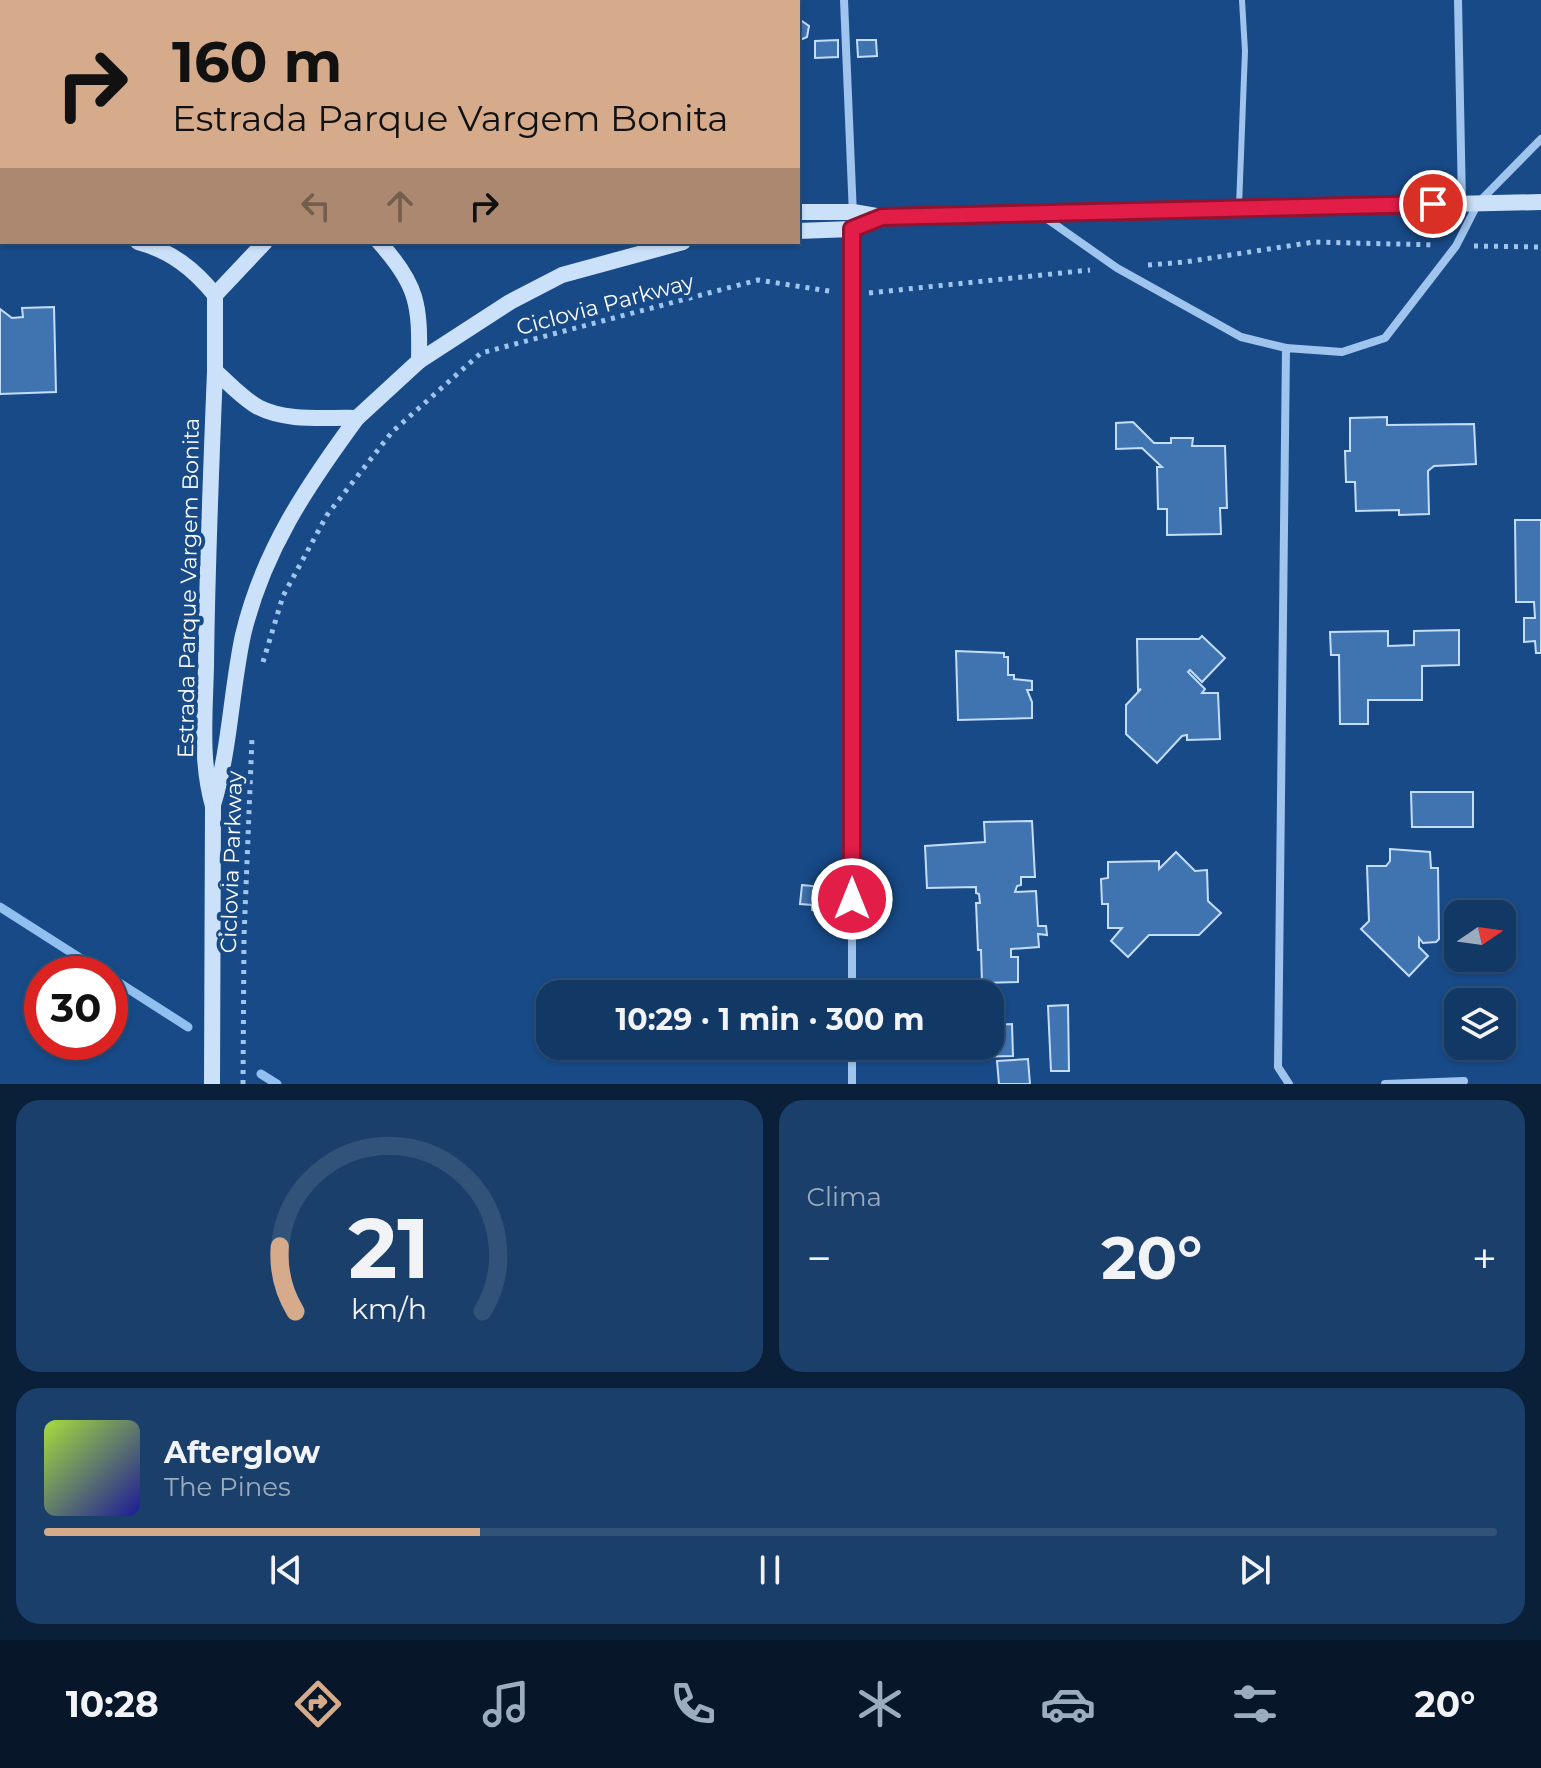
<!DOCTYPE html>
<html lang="pt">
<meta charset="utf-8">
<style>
:root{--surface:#123865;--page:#1b3f6b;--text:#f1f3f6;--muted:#9cacbf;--line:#315279;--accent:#d6ab8b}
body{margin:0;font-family:Montserrat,sans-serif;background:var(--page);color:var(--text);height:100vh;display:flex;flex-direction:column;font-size:30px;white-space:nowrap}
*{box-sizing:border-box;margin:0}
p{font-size:26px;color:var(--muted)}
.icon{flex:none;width:44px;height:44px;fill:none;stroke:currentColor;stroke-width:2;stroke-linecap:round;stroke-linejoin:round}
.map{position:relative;height:1084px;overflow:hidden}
.sheet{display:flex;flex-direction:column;gap:16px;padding:16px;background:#0a1f38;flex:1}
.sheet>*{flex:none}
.hud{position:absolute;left:0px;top:0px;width:800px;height:244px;box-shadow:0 2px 6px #0004,0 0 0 2px var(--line);background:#d6ab8b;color:#111;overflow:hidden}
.needle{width:52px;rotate:77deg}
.buttons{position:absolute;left:1444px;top:900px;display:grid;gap:16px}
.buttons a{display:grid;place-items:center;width:72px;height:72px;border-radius:16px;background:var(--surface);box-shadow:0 2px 6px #0004,0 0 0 2px var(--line);font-size:40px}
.speed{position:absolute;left:24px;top:956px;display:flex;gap:16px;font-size:40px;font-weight:700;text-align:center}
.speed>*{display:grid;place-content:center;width:104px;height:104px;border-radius:50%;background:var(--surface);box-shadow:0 2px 6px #0004,0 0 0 2px var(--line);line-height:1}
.speed .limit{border:12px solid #d22;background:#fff;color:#111}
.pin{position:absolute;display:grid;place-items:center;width:68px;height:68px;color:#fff;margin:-34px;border:4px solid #fff;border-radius:50%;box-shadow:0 2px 8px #0007}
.me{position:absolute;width:88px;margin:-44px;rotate:0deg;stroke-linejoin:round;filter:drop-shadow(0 0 6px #0008)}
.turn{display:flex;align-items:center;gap:28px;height:168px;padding:0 40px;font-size:36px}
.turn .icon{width:104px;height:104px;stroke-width:2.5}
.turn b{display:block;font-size:56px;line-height:68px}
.lanes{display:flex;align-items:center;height:76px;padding:0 40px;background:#0003;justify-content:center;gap:40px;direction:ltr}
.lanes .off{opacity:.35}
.big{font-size:60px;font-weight:700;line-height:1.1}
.sheet .tile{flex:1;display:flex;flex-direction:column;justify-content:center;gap:12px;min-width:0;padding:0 28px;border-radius:24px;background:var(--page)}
.sheet .dial{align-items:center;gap:0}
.dial svg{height:208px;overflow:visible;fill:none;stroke:var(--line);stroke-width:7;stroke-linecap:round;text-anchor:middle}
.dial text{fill:var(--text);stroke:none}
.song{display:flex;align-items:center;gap:24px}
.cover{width:96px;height:96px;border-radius:12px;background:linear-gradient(135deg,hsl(80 70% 55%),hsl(240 70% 35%))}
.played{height:8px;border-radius:4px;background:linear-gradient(90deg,var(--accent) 30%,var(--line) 30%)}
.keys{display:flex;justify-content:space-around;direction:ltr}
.heat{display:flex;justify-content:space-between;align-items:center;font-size:44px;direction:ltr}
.sheet .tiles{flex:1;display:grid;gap:16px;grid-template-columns:1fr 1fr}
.tile:last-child{grid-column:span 2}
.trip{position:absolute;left:536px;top:980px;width:468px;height:80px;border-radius:24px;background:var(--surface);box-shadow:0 2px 6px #0004,0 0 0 2px var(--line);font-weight:700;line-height:80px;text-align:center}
.tabs{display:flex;height:128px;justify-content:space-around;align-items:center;background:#071628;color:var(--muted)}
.tabs .icon{width:56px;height:56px}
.tabs .active{color:var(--accent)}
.tabs b{font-size:36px;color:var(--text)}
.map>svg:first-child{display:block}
</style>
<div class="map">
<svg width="1541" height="1084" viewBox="0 0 1541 1084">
<rect width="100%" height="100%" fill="#184a87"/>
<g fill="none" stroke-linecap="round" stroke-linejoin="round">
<!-- stream -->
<g stroke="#91bff0" stroke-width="9">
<polyline points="0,907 105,974"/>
<polyline points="110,977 188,1027"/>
<polyline points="261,1074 277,1084"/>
</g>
</g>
<!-- building -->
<g fill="#4074b1" stroke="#c4ddfa" stroke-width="2">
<polygon points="799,19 809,26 807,37 798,41"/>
<polygon points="838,40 838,57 815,58 815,41"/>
<polygon points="857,40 876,40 877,56 858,57"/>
<polygon points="54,307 56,392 0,394 0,309 12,318 23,317 22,308"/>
<polygon points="1387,417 1387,425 1474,424 1476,464 1434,466 1428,471 1429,514 1399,515 1399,510 1356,511 1355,482 1346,482 1345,451 1350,451 1350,418"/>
<polygon points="1133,422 1154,443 1171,443 1171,438 1193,438 1192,446 1225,446 1227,508 1220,508 1221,534 1167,535 1167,509 1158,509 1157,467 1162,467 1142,448 1116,449 1116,423"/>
<polygon points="1515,520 1541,520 1541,653 1536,653 1535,641 1524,642 1524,618 1535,618 1534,602 1516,602"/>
<polygon points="1459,630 1459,665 1422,666 1422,700 1368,700 1368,724 1340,724 1339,655 1331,655 1330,632 1388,631 1388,646 1414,645 1414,631"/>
<polygon points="1202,636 1225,658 1202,682 1190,670 1188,672 1205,689 1202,693 1218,693 1220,739 1187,740 1187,735 1182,736 1157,763 1126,734 1126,705 1141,689 1138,690 1137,639 1199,639"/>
<polygon points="956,651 1004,653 1004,657 1008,657 1008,675 1014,675 1014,679 1032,681 1032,690 1027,690 1032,702 1032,718 958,720"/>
<polygon points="1411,792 1473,792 1473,827 1412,827"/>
<polygon points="1032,821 1035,877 1021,877 1021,885 1017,886 1015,892 1036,891 1038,926 1046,926 1047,935 1038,934 1039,947 1011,949 1011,957 1018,957 1018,982 982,983 981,950 978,950 976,903 980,903 979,894 976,893 976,887 927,888 925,846 985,842 984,822"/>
<polygon points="1390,849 1430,852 1431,868 1438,868 1439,939 1436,942 1423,943 1419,938 1419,947 1428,956 1409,976 1361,929 1369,921 1367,866 1386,866 1390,861"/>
<polygon points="1176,852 1195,871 1207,870 1208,901 1221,913 1199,935 1149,935 1128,957 1111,941 1122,928 1108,928 1108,904 1102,904 1101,879 1108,878 1108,862 1159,861 1159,869"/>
<polygon points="802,885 832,888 831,912 812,910 812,905 800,904"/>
<polygon points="1068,1005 1069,1071 1051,1071 1048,1006"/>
<polygon points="1012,1024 1013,1056 969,1057 969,1046 990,1046 990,1025"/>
<polygon points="1028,1059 1030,1084 999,1084 997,1061"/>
</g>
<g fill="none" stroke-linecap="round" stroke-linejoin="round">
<!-- path -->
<g stroke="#9fc4ed" stroke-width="5" stroke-dasharray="4 6" stroke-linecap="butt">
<polyline points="1474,246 1541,247"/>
<polyline points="1148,265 1185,262 1314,242 1436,245"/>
<polyline points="869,293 1090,270"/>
<polyline points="263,662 283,596 327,515 392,432 481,353 758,280 835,292"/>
<polyline points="243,1084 244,937 252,738"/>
</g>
<!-- lane -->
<polyline stroke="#9fc4ed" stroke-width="6" points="1239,206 1245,51 1242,0"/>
<!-- street -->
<g stroke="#9fc4ed" stroke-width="8">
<polyline points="420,0 420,2"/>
<polyline points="844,0 853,215"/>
<polyline points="1458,0 1462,203"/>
<polyline points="22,2 22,0"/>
<polyline points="0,41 2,39"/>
<polyline points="0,126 2,144"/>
<polyline points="1043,216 1117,268 1241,337 1286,348"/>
<polyline points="852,994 852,229"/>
<polyline points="852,1084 852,1046"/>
<polyline points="1289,1084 1278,1067 1286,348 1342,352 1385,338 1456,246 1478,203 1541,139"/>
<polyline points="1385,1084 1464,1081"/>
</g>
<!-- secondary -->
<g stroke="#cbe0f9" stroke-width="16">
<polyline points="798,212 853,212 882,217 1541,202"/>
<polyline points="798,231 852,229 882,218"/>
<polyline points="0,233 2,233"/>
<path d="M138,242C171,251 194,269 215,295V371C229,383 242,398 258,407C287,422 325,417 357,418L419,361C420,305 418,285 379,242"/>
<polyline points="215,295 265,242"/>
<polyline points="419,361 510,302 562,275 683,242"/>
<path d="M213,805C230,750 231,691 243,635C263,551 307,486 357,418"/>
<path d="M212,1084L213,806C200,761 205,712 206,666C207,567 211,469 215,371"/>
</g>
</g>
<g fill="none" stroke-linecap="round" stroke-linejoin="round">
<!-- route casing -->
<g stroke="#92132f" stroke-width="20">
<polyline id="route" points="852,899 852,229 882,217 1433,204"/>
</g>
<!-- route -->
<use href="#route" stroke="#e11d48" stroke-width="14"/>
</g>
<g text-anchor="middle" stroke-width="8" stroke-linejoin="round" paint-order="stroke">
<!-- street labels -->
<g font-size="22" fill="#fff" stroke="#184a87">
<text transform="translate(605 304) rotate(-15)" y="8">Ciclovia Parkway</text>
<text transform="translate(188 588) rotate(-89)" y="8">Estrada Parque Vargem Bonita</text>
<text transform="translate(231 862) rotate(-88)" y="8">Ciclovia Parkway</text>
</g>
</g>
</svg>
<div class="buttons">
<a><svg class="needle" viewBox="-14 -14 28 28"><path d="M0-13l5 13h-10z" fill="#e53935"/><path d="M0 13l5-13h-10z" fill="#9cacbf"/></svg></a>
<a><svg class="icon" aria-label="layers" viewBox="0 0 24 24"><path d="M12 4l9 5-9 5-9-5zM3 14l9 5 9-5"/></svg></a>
</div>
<div class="speed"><div class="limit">30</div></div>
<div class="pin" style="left:1433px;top:204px;background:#d93025"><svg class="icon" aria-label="arrive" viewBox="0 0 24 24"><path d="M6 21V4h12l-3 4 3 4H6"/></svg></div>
<svg class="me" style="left:852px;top:899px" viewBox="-20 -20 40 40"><circle r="17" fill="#e11d48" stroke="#fff" stroke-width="3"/><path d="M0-11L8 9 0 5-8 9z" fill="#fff"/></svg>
<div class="trip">10:29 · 1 min · 300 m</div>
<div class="hud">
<div class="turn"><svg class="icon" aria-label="right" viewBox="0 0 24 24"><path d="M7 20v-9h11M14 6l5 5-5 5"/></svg><div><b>160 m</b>Estrada Parque Vargem Bonita</div></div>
<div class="lanes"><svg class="icon off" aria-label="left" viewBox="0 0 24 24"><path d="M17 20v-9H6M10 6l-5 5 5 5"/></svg><svg class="icon off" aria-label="ahead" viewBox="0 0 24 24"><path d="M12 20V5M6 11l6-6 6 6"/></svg><svg class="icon" aria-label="right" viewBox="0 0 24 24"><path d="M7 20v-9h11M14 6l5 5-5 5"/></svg></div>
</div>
</div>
<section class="sheet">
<div class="tiles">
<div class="tile dial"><svg viewBox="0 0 100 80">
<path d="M14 69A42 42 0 1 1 86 69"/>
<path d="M14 69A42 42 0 0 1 8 44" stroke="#d6ab8b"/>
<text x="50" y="56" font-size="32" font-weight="700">21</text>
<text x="50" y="72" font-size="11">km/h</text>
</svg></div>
<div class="tile"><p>Clima</p>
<div class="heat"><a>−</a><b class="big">20°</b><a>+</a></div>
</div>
<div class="tile">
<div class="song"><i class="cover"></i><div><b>Afterglow</b><p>The Pines</p></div></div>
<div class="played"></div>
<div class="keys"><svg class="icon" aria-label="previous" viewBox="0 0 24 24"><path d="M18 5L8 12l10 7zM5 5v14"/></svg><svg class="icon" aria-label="pause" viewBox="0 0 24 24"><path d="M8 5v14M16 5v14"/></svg><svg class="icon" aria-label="next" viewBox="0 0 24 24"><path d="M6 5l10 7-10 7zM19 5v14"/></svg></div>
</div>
</div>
</section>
<nav class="tabs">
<b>10:28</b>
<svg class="icon active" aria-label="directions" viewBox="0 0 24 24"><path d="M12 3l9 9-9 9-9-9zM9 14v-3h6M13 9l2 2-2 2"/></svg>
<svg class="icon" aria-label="music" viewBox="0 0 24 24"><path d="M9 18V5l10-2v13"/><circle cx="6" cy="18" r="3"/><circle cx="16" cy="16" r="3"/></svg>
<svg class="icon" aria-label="phone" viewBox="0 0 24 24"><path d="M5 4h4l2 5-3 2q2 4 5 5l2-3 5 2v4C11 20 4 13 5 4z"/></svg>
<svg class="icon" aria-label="climate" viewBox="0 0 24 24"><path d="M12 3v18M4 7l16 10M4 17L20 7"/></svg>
<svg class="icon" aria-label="car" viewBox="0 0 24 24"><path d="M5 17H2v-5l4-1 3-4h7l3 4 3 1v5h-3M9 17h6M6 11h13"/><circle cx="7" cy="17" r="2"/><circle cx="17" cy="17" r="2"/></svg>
<svg class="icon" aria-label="filters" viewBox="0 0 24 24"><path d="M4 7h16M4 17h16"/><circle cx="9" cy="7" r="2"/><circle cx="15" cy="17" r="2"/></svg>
<b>20°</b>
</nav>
